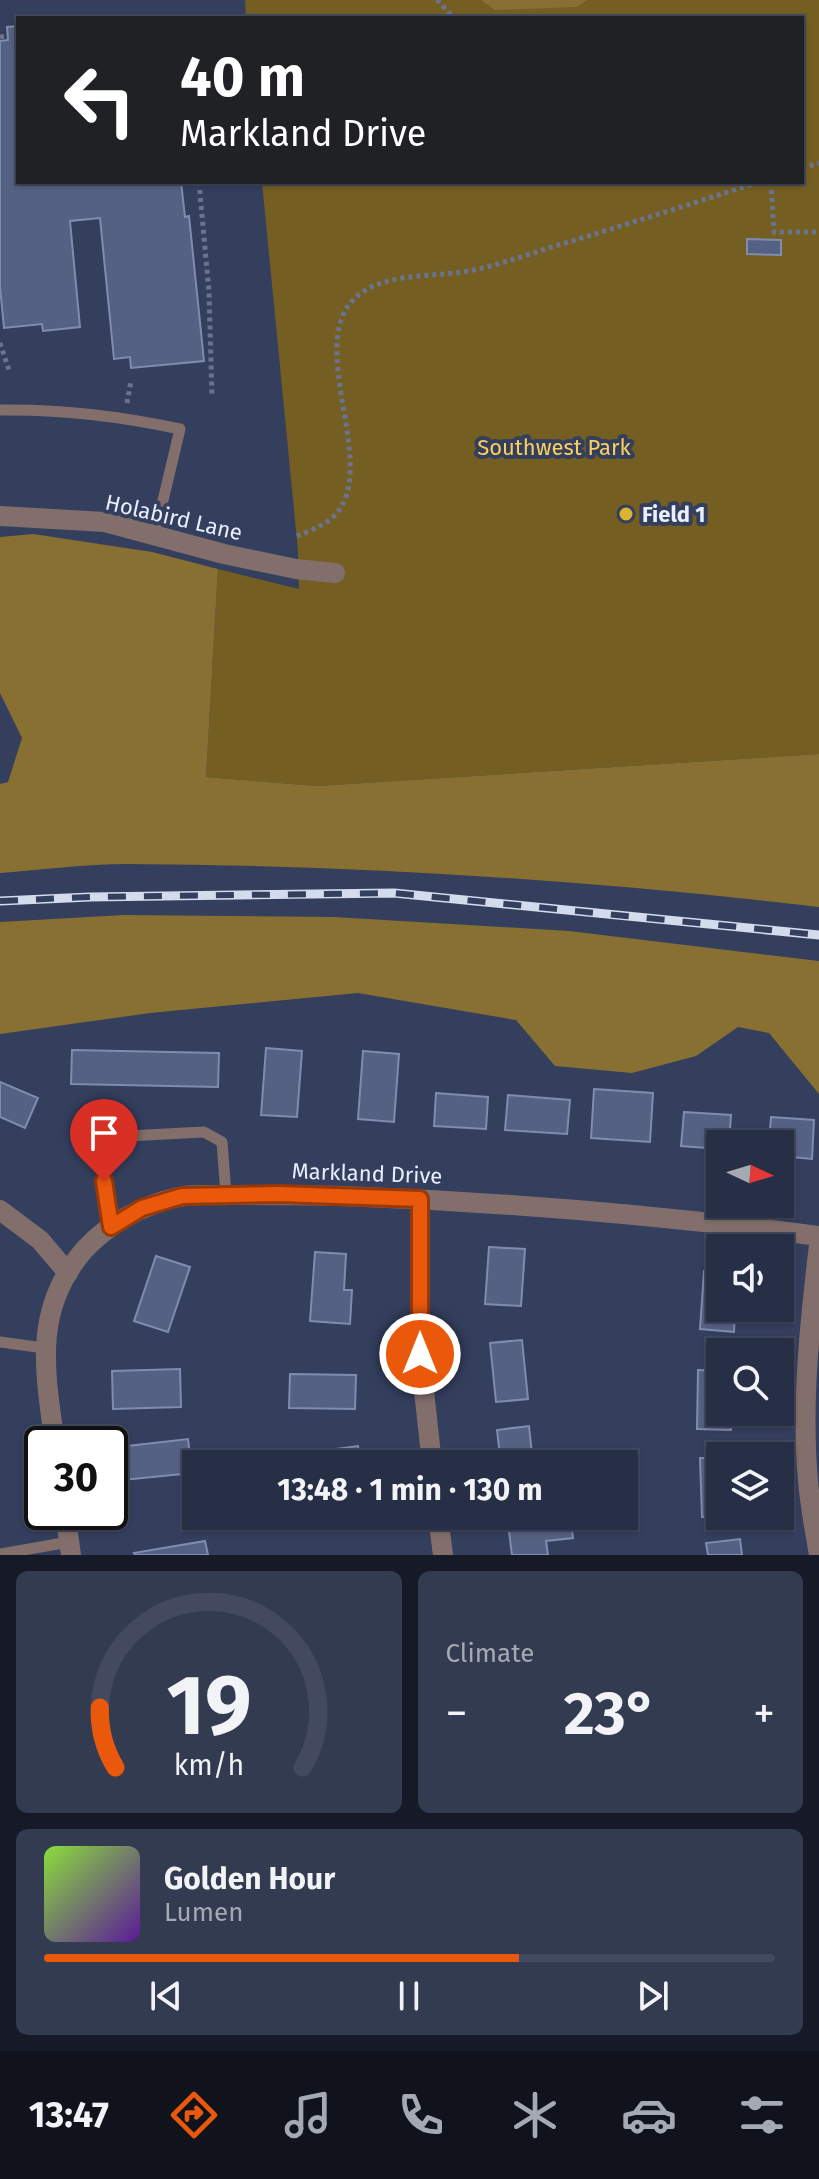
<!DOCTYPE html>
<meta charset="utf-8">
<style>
:root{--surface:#272f46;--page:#333b51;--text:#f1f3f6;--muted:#a4a9b3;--line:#434a5f;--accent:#ea580c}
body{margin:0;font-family:"Fira Sans",sans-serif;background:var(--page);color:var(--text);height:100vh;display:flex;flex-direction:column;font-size:30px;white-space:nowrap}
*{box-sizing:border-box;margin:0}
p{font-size:26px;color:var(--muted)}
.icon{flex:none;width:44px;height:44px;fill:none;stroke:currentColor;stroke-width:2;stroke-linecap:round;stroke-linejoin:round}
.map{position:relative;height:1555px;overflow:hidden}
.drawer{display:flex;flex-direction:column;gap:16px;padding:16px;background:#151a26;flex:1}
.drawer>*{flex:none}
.guide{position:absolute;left:16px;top:16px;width:788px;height:168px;border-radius:0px;box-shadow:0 2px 6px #0004,0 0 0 2px var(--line);background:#202124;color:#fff;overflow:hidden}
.needle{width:52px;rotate:94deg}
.fabs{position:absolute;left:706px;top:1130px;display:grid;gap:16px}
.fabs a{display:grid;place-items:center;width:88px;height:88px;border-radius:0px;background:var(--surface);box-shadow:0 2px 6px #0004,0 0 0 2px var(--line);font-size:40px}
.speed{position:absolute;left:24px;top:1426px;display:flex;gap:16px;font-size:40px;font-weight:700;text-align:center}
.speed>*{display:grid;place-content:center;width:104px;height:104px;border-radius:50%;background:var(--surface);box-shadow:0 2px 6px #0004,0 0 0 2px var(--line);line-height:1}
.speed .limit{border:4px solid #111;border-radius:12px;background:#fff;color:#111}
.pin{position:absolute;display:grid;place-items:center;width:68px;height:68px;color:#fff;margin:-82px -34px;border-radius:50% 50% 50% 0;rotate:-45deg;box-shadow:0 0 8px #0007}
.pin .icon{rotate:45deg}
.me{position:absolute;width:88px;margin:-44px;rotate:0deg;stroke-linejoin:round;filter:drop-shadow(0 0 6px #0008)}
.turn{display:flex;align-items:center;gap:28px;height:168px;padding:0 32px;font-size:36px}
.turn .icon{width:104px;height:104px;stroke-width:2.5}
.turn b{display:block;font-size:56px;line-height:68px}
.big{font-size:60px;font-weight:700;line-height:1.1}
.drawer .card{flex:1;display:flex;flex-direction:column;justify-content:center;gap:12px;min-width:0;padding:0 28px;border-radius:12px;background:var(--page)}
.drawer .dial{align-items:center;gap:0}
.dial svg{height:208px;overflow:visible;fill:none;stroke:var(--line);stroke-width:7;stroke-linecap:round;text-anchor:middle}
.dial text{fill:var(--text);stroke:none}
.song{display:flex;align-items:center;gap:24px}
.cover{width:96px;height:96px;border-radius:12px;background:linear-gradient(135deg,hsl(90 70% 55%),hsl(270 70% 35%))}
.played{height:8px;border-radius:4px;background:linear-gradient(90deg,var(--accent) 65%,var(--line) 65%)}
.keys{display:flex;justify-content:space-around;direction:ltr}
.heat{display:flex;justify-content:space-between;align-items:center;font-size:44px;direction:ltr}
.drawer .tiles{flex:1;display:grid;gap:16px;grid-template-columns:1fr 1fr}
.card:last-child{grid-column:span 2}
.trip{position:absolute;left:182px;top:1450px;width:456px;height:80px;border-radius:0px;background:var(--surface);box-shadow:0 2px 6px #0004,0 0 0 2px var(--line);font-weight:700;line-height:80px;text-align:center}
.menu{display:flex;height:128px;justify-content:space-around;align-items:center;background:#10131c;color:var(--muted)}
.menu .icon{width:56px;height:56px}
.menu .active{color:var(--accent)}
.menu b{font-size:36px;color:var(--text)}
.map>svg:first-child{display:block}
</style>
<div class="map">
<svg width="819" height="1555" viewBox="0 0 819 1555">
<rect width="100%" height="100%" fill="#343f5e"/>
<!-- green -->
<polygon fill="#745e22" points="245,0 819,0 819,754 317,786 206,777 218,569 299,589 298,551 262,182 802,182 802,18 246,18"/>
<!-- forest -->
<g fill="#877032">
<polygon points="481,0 587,0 577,7 495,10"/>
<path d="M33,534L152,552L218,569L206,777L317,786L819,754V907C590,880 358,865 127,864C85,864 42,870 0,873V784L8,782L22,738L0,693V537Z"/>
<polygon points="124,915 334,917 569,931 819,961 819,1094 769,1033 738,1027 696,1056 632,1073 555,1066 516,1020 358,993 150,1013 0,1034 0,922"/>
</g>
<!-- building -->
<g fill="#556182" stroke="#7f8cb0" stroke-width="2">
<polygon points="18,26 18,182 181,182 185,217 189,216 204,361 131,368 130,357 114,359 100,218 70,221 80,327 43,331 42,324 4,328 0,287 0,41 8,40 7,27"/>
<polygon points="747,239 781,240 781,255 747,254"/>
<polygon points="266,1048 302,1051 297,1117 261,1115"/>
<polygon points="72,1050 219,1053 218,1087 71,1084"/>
<polygon points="363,1051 399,1054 394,1122 358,1119"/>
<polygon points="0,1082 38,1098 25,1128 0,1117"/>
<polygon points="594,1089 653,1093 650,1142 591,1138"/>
<polygon points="436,1093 488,1097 486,1129 434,1126"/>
<polygon points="508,1095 570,1100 567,1134 505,1130"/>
<polygon points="684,1112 731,1115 729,1144 720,1144 720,1149 681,1146"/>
<polygon points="771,1117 814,1120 812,1159 780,1156 780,1144 769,1144"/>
<polygon points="489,1247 525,1249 521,1306 485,1304"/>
<polygon points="315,1252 346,1254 344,1290 352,1290 350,1324 310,1321"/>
<polygon points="156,1256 190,1267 168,1332 134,1321"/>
<polygon points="704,1271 720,1272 720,1308 735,1308 734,1332 700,1329"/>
<polygon points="522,1340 528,1399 496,1402 490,1343"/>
<polygon points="180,1369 181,1407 113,1409 112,1371"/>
<polygon points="698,1370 720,1371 720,1412 731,1412 731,1430 697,1429"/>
<polygon points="290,1374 356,1375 355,1409 289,1408"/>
<polygon points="529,1426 533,1464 501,1464 497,1430"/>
<polygon points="188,1439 192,1473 123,1480 119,1447"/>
<polygon points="358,1446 361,1464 291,1464 289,1455"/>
<polygon points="700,1458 720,1458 720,1516 733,1516 702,1517"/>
<polygon points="507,1516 544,1516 544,1519 570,1516 573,1538 546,1541 548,1555 512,1555"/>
<polygon points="740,1539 742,1555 708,1555 706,1543"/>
<polygon points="205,1541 208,1555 135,1555 134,1553"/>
</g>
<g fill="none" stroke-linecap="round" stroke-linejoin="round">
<!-- path -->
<g stroke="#6b748f" stroke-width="5" stroke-dasharray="4 4" stroke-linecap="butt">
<polyline points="437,0 454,18"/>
<polyline points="0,37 6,36"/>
<polyline points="802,168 819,163"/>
<polyline points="199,182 209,292 212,397"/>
<polyline points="771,182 774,232 819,232"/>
<polyline points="0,343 9,370"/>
<polyline points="127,403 131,381"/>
<path d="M297,536C309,531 324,526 334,516C381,470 306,348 353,300C379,273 428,277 462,272C496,267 530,253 562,244C628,224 694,203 759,182"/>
</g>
<!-- service -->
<g stroke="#826f6c" stroke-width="11">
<path d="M0,410C62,409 120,416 180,429L155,534"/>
<polyline points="111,1227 100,1158 128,1136 204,1132 222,1142 226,1195"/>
<polyline points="0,1342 44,1348"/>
<polyline points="0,1554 69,1542"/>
</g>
<!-- minor -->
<g stroke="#826f6c" stroke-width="20">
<polyline points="0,516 105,522 224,554 296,569 335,573"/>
<polyline points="420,1199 420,1354 432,1464"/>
<polyline points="0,1210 40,1240 68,1273"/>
<path d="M55,1444C45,1372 32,1309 85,1249C109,1223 145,1204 179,1197C194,1193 212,1196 228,1195C266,1195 304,1195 343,1196C502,1202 660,1215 819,1236"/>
<polyline points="65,1512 71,1555"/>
<polyline points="438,1516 443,1555"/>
<path d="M819,1555C815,1530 810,1506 808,1481C801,1403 810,1322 819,1245"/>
</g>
<!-- rail casing -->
<g stroke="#d4dbec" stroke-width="9">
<polyline id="rail" points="0,901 90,897 394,893 819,935"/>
</g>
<!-- rail -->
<use href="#rail" stroke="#343f5e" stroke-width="6" stroke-dasharray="18" stroke-linecap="butt"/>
</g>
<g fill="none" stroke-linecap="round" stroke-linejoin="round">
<!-- route casing -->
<g stroke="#983908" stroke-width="20">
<polyline id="route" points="104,1181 111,1227 142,1208 182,1196 279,1194 420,1199 420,1354"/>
</g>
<!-- route -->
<use href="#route" stroke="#ea580c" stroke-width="14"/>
</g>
<!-- markers -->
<circle fill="#dcb233" stroke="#343f5e" stroke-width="3" cx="626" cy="514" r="8"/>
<g text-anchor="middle" stroke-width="8" stroke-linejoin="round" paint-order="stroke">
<!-- park labels -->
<g font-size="22" fill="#f9cf5e" stroke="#343f5e">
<text x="554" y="455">Southwest Park</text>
</g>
<!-- poi labels -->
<g font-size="22" font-weight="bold" fill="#e9effe" stroke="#343f5e" text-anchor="start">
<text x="642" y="522">Field 1</text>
</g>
<!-- street labels -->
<g font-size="22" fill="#e9effe" stroke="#343f5e">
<text transform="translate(174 517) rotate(13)" y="8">Holabird Lane</text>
<text transform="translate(367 1173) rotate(2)" y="8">Markland Drive</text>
</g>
</g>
</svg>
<div class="fabs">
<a><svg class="needle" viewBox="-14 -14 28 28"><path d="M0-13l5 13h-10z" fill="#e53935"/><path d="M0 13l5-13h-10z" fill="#a4a9b3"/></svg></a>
<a><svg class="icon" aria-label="sound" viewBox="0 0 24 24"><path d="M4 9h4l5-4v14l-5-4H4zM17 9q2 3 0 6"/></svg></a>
<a><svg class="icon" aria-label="search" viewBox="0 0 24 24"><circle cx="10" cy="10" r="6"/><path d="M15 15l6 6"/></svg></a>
<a><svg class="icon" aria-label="layers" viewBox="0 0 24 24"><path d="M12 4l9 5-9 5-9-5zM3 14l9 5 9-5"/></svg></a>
</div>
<div class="speed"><div class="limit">30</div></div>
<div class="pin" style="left:104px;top:1181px;background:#d93025"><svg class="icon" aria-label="arrive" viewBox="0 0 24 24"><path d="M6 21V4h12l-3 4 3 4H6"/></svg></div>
<svg class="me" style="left:420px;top:1354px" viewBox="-20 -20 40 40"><circle r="17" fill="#ea580c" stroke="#fff" stroke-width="3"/><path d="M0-11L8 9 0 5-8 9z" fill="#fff"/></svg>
<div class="trip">13:48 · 1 min · 130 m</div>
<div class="guide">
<div class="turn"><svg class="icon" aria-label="left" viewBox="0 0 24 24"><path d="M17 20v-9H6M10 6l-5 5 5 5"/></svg><div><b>40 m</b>Markland Drive</div></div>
</div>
</div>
<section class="drawer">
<div class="tiles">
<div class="card dial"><svg viewBox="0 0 100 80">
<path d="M14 69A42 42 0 1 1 86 69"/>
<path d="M14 69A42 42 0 0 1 8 46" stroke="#ea580c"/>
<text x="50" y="56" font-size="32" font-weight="700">19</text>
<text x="50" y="72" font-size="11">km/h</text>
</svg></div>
<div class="card"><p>Climate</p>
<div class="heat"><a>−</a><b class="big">23°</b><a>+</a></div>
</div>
<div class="card">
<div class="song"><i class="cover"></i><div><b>Golden Hour</b><p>Lumen</p></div></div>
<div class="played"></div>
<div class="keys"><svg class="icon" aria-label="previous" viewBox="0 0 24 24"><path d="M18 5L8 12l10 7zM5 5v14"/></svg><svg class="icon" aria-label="pause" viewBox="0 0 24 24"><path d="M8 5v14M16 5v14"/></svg><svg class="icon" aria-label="next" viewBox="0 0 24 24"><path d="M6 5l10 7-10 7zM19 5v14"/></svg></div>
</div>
</div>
</section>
<nav class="menu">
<b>13:47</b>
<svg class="icon active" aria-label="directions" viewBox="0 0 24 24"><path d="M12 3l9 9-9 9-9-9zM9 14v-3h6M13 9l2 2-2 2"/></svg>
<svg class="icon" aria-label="music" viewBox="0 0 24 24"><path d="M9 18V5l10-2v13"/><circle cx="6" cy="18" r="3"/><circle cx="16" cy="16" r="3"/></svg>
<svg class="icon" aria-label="phone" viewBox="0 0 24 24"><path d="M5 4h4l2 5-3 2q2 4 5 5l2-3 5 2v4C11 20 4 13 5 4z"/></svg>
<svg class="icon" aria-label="climate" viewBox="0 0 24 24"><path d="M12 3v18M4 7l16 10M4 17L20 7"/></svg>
<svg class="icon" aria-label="car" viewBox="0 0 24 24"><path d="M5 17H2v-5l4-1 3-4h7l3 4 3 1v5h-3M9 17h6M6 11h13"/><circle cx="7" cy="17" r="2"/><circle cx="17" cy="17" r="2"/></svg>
<svg class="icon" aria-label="filters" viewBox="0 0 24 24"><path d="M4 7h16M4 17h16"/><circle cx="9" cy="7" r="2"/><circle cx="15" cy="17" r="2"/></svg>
</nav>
